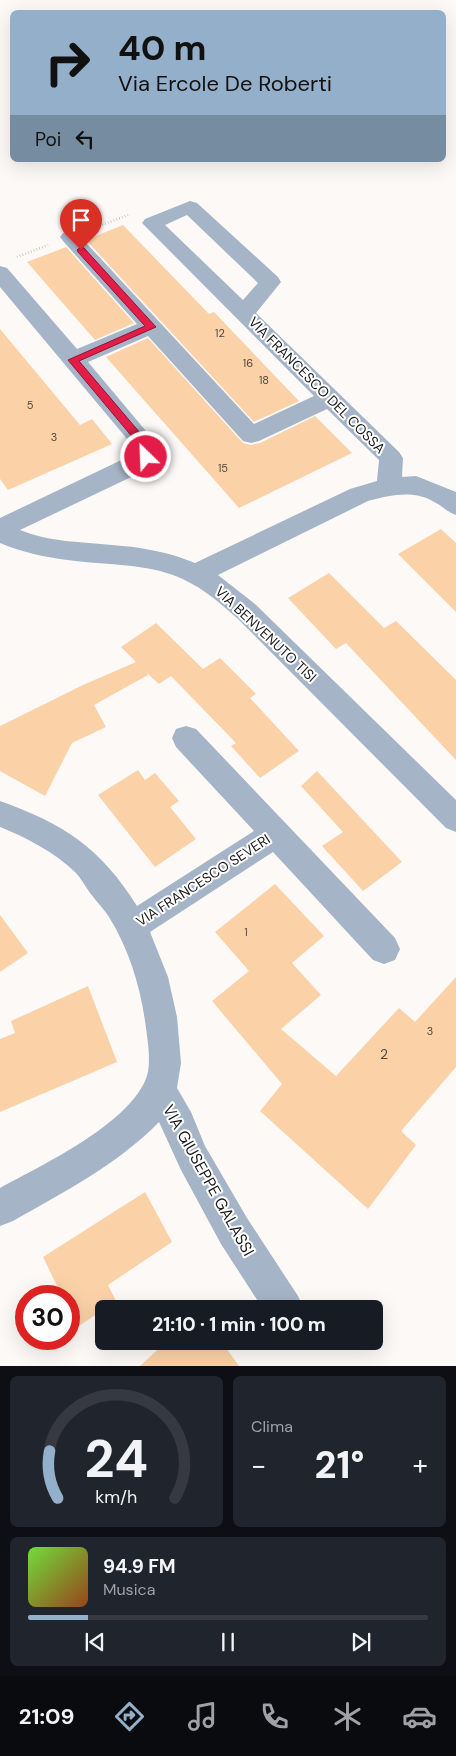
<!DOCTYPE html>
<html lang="it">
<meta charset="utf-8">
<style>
:root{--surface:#171b24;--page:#20242c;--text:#f1f3f6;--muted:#9ea1a6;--line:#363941;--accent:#94afc9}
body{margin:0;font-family:"DM Sans",sans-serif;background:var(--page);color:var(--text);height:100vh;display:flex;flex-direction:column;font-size:19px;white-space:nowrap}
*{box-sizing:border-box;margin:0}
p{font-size:16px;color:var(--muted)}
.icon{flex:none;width:28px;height:28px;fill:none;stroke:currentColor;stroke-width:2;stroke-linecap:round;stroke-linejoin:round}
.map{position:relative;height:1366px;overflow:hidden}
.side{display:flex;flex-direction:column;gap:10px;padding:10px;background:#0d0f14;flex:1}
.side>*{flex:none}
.hud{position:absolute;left:10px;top:10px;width:436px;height:152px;border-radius:8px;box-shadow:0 5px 20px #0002;background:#94afc9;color:#111;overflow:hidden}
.speed{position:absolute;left:15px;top:1285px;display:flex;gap:10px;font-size:25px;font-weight:700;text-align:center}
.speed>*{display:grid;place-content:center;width:65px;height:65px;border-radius:50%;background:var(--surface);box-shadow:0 5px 20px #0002;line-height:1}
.speed .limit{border:8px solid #d22;background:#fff;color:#111}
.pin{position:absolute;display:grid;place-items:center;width:42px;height:42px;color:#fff;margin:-51px -21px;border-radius:50% 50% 50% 0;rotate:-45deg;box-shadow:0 0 5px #0007}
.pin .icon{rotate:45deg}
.me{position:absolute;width:55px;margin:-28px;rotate:336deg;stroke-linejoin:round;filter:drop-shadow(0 0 4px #0008)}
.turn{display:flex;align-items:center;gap:18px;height:105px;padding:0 25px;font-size:22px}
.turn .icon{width:65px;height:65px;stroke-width:2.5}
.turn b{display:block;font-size:35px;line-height:42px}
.then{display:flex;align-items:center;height:48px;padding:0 25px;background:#0003;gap:10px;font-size:19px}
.big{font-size:38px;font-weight:800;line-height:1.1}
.side .widget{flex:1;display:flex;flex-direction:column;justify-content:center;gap:8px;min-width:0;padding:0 18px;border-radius:8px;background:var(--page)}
.side .dial{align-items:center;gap:0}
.dial svg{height:130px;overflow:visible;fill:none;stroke:var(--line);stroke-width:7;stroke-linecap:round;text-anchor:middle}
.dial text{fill:var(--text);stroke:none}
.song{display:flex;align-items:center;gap:15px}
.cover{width:60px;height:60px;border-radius:8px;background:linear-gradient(135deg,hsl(100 70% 55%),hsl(20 70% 35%))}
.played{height:5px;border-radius:2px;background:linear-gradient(90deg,var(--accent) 15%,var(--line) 15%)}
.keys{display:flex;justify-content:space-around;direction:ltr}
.heat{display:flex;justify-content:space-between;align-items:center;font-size:28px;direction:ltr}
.side .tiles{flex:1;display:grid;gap:10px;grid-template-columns:1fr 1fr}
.widget:last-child{grid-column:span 2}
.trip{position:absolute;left:95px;top:1300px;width:288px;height:50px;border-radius:8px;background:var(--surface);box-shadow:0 5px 20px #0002;font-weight:800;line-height:50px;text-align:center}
.tab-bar{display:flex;height:80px;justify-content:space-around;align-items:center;background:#090b0e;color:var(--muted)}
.tab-bar .icon{width:35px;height:35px}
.tab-bar .active{color:var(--accent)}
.tab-bar b{font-size:22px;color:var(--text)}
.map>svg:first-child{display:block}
</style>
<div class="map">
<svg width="456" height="1366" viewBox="0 0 456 1366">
<rect width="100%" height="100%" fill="#fcf9f7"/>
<!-- building -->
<g fill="#fbd2a8">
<polygon points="123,225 209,314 214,312 299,401 254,422 86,240"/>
<polygon points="66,247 134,323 95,340 27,262"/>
<polygon points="0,329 80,425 92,419 112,444 8,490 0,479"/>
<polygon points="148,338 243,443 251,445 260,443 315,416 352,453 239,508 106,357"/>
<polygon points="441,529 456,543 456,612 398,554"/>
<polygon points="329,573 384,628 396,621 456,680 456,760 346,643 336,649 288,598"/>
<polygon points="156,623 203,669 220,658 256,694 250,698 299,751 260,778 231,746 236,743 171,676 159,684 147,673 148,675 94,705 106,727 72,743 45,796 0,771 0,726 83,685 136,662 121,647"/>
<polygon points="138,770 145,780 155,773 179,801 170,807 196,839 155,867 98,795"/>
<polygon points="317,771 402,862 363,891 322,846 343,832 301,786"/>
<polygon points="275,884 324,936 292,963 321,995 281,1029 336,1076 399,1008 415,1022 456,977 456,1067 401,1131 416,1145 368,1209 260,1111 282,1084 212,1001 249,971 215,932"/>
<polygon points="0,915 28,953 0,972"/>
<polygon points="88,986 117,1062 0,1112 0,1039 15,1033 11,1021"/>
<polygon points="145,1192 172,1242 108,1285 116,1301 76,1328 69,1311 69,1296 62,1296 43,1257"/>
<polygon points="167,1341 221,1341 239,1366 140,1366"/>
</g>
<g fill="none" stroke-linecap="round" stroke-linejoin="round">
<!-- path -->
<g stroke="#a6a4a3" stroke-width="2.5" stroke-dasharray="0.5 2.5" stroke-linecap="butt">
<polyline points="94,228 128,215"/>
<polyline points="17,257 48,245"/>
</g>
<!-- street -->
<g fill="#a5b5c7" fill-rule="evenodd">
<path d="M190,201L197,203L278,277L281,282L256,313L399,452L403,458L402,477L416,476L456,492V515C447,512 444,507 436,503C415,489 390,495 368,501L218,575L255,604L456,800V832L446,828L237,618C218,601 198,584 173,575C139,563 102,565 67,560C44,557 21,552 0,543V518L134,454L133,446L0,287V266L7,268L77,349L137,324L63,241L60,237L63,233L70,231L77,233L254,424L314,396L142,223L145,219ZM187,215L258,283L243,300L165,225ZM148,336L243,441L251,443L259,441L327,409L379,460L377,481L350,489L195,563C169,552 141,547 112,545C82,542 49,542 20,530L148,469L157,456L158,451L151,437L88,362Z"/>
<path d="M186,726L196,729L395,938L400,949L395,960L384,964L373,960L273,852L150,932L168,977L177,1017L181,1063L177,1088L191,1112L205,1146L247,1218L298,1296L304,1309H263L221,1244L181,1170L159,1122C117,1165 64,1192 13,1221L0,1226V1188C42,1165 125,1126 145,1081C152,1067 148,1043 146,1028C141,989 130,951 109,917C104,909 97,902 90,893C85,886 81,878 75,872C54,852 27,838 0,827V801C64,824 100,847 137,906L254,831L176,747L172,738L176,729Z"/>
</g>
</g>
<!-- route -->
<polygon fill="#e11d48" stroke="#92132f" points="81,247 84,248 156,327 79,361 146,440 152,452 149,459 142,459 142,452 139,445 68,360 145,326 78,252 77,250"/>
<g text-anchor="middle" stroke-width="4" stroke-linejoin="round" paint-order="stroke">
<!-- number labels -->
<g font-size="11" fill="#52473d">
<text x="220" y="337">12</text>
<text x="248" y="367">16</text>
<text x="264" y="384">18</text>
<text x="30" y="409">5</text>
<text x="54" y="441">3</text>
<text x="223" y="472">15</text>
<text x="246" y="936">1</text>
<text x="430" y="1035">3</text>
</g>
<!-- street labels -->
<g font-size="14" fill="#1a1919" stroke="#fff">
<text transform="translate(317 385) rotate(45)" y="5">VIA FRANCESCO DEL COSSA</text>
<text transform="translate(266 634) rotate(43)" y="5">VIA BENVENUTO TISI</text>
<text transform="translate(203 880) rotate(-33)" y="5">VIA FRANCESCO SEVERI</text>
</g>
<!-- near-number labels -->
<g font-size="14" fill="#52473d">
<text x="384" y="1059">2</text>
</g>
<!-- near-street labels -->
<g font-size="16" fill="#1a1919" stroke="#fff">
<text transform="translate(209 1180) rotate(61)" y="6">VIA GIUSEPPE GALASSI</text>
</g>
</g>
</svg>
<div class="speed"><div class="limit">30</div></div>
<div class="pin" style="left:81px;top:250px;background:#d93025"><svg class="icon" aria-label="arrive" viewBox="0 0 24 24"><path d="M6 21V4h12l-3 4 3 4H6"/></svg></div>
<svg class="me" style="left:146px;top:457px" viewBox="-20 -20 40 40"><circle r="17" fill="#e11d48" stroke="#fff" stroke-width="3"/><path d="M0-11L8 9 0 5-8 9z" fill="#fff"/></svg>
<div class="trip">21:10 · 1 min · 100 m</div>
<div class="hud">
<div class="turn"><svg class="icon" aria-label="right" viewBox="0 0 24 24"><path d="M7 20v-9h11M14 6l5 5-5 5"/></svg><div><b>40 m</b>Via Ercole De Roberti</div></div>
<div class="then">Poi<svg class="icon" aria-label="left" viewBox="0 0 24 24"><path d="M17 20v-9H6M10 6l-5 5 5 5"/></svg></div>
</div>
</div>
<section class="side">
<div class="tiles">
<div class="widget dial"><svg viewBox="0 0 100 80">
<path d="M14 69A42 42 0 1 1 86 69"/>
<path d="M14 69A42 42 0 0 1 9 40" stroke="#94afc9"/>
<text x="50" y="56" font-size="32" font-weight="700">24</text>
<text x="50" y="72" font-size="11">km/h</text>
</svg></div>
<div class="widget"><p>Clima</p>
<div class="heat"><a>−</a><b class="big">21°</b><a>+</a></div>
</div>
<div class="widget">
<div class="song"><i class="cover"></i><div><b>94.9 FM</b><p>Musica</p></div></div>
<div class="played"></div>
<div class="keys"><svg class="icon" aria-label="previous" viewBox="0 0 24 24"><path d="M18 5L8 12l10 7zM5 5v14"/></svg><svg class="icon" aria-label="pause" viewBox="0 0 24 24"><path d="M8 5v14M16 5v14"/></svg><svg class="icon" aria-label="next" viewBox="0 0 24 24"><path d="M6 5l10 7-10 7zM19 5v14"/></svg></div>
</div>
</div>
</section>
<nav class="tab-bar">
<b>21:09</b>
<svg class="icon active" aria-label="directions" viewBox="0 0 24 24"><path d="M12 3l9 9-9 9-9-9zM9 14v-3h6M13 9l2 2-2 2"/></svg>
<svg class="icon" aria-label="music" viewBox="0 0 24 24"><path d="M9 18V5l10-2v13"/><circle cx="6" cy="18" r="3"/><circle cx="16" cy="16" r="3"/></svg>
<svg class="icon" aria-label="phone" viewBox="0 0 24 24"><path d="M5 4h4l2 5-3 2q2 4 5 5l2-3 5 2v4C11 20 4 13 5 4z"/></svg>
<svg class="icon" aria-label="climate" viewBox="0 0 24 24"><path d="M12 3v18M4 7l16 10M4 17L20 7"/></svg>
<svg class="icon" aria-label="car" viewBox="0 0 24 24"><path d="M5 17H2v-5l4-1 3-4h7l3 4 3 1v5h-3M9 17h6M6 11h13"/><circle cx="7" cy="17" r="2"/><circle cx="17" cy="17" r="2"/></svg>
</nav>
